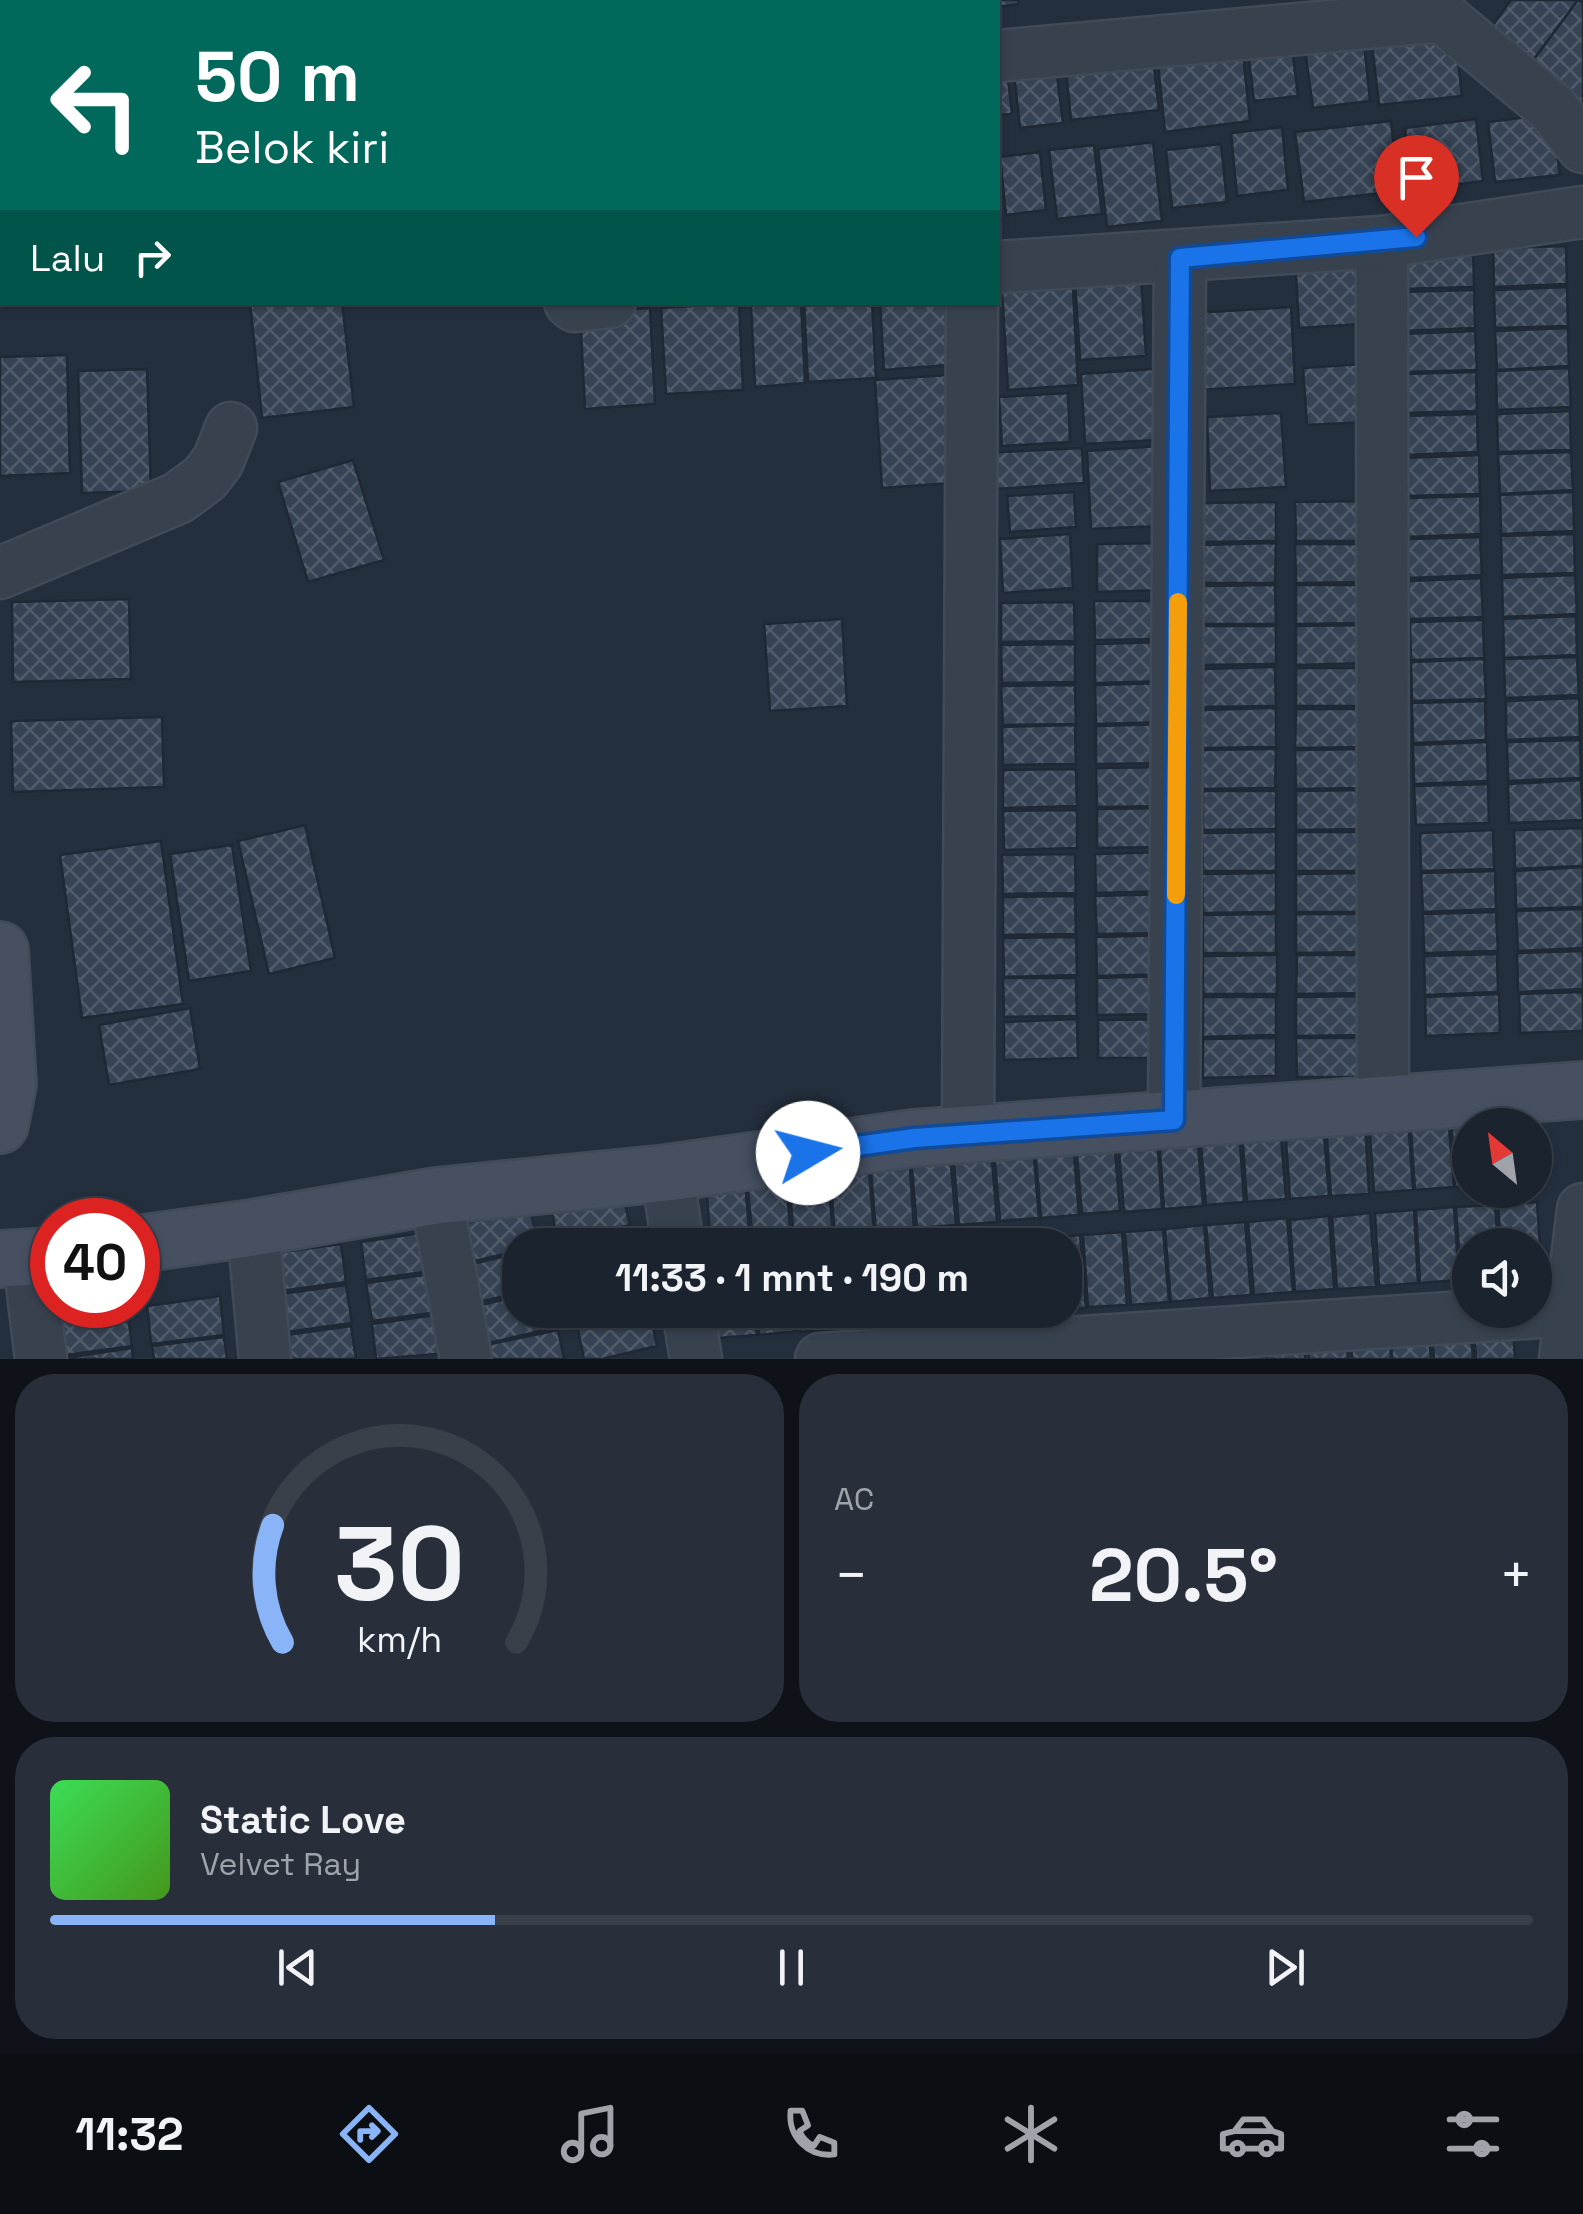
<!DOCTYPE html>
<html lang="id">
<meta charset="utf-8">
<style>
:root{--surface:#1b232e;--page:#282f3a;--text:#f1f3f6;--muted:#a0a4aa;--line:#39404a;--accent:#8ab4f8}
body{margin:0;font-family:"Space Grotesk",sans-serif;background:var(--page);color:var(--text);height:100vh;display:flex;flex-direction:column;font-size:38px;white-space:nowrap}
*{box-sizing:border-box;margin:0}
p{font-size:32px;color:var(--muted)}
.icon{flex:none;width:55px;height:55px;fill:none;stroke:currentColor;stroke-width:2;stroke-linecap:round;stroke-linejoin:round}
.map{position:relative;height:1359px;overflow:hidden}
.sheet{display:flex;flex-direction:column;gap:15px;padding:15px;background:#0f1319;flex:1}
.sheet>*{flex:none}
.guide{position:absolute;left:0px;top:0px;width:1000px;height:305px;box-shadow:0 2px 8px #0004,0 0 0 2px var(--line);background:#00695c;color:#fff;overflow:hidden}
.needle{width:65px;rotate:331deg}
.buttons{position:absolute;left:1452px;top:1108px;display:grid;gap:20px}
.buttons a{display:grid;place-items:center;width:100px;height:100px;border-radius:50%;background:var(--surface);box-shadow:0 2px 8px #0004,0 0 0 2px var(--line);font-size:50px}
.speed{position:absolute;left:30px;top:1198px;display:flex;gap:20px;font-size:50px;font-weight:700;text-align:center}
.speed>*{display:grid;place-content:center;width:130px;height:130px;border-radius:50%;background:var(--surface);box-shadow:0 2px 8px #0004,0 0 0 2px var(--line);line-height:1}
.speed .limit{border:15px solid #d22;background:#fff;color:#111}
.pin{position:absolute;display:grid;place-items:center;width:85px;height:85px;color:#fff;margin:-102px -42px;border-radius:50% 50% 50% 0;rotate:-45deg;box-shadow:0 0 10px #0007}
.pin .icon{rotate:45deg}
.me{position:absolute;width:110px;margin:-55px;rotate:82deg;stroke-linejoin:round;filter:drop-shadow(0 0 8px #0008)}
.turn{display:flex;align-items:center;gap:35px;height:210px;padding:0 30px;font-size:45px}
.turn .icon{width:130px;height:130px;stroke-width:2.5}
.turn b{display:block;font-size:70px;line-height:85px}
.then{display:flex;align-items:center;height:95px;padding:0 30px;background:#0003;gap:20px;font-size:38px}
.big{font-size:75px;font-weight:800;line-height:1.1}
.sheet .card{flex:1;display:flex;flex-direction:column;justify-content:center;gap:15px;min-width:0;padding:0 35px;border-radius:40px;background:var(--page)}
.sheet .dial{align-items:center;gap:0}
.dial svg{height:260px;overflow:visible;fill:none;stroke:var(--line);stroke-width:7;stroke-linecap:round;text-anchor:middle}
.dial text{fill:var(--text);stroke:none}
.song{display:flex;align-items:center;gap:30px}
.cover{width:120px;height:120px;border-radius:15px;background:linear-gradient(135deg,hsl(130 70% 55%),hsl(100 70% 35%))}
.played{height:10px;border-radius:5px;background:linear-gradient(90deg,var(--accent) 30%,var(--line) 30%)}
.keys{display:flex;justify-content:space-around;direction:ltr}
.heat{display:flex;justify-content:space-between;align-items:center;font-size:55px;direction:ltr}
.sheet .tiles{flex:1;display:grid;gap:15px;grid-template-columns:1fr 1fr}
.card:last-child{grid-column:span 2}
.trip{position:absolute;left:502px;top:1228px;width:580px;height:100px;border-radius:40px;background:var(--surface);box-shadow:0 2px 8px #0004,0 0 0 2px var(--line);font-weight:800;line-height:100px;text-align:center}
.menu{display:flex;height:160px;justify-content:space-around;align-items:center;background:#0b0e12;color:var(--muted)}
.menu .icon{width:70px;height:70px}
.menu .active{color:var(--accent)}
.menu b{font-size:45px;color:var(--text)}
.map>svg:first-child{display:block}
</style>
<div class="map">
<svg width="1583" height="1359" viewBox="0 0 1583 1359">
<defs>
<pattern id="building-cross-hatch" width="8" height="8" patternUnits="userSpaceOnUse" patternTransform="scale(2.5)"><rect width="8" height="8" fill="#364354"/><path d="M0 0l8 8M0 8l8-8" fill="none" stroke="#515c6b"/></pattern>
</defs>
<rect width="100%" height="100%" fill="#242f3e"/>
<!-- building -->
<g fill="url(#building-cross-hatch)" stroke="#1f2835" stroke-width="2.5">
<rect x="9" y="0" width="91" height="2"/>
<polygon points="161,0 230,0 231,2 161,2"/>
<polygon points="429,0 513,0 514,2 429,2"/>
<polygon points="773,0 858,0 858,2 774,2"/>
<polygon points="974,0 1018,0 1018,4 998,7 998,2"/>
<polygon points="1511,0 1578,0 1526,70 1483,39"/>
<polygon points="1578,0 1583,3 1583,111 1526,70"/>
<polygon points="1455,34 1462,96 1379,105 1372,44"/>
<polygon points="1364,43 1370,101 1313,108 1305,50"/>
<polygon points="1242,45 1250,121 1165,132 1157,55"/>
<polygon points="1292,47 1298,96 1254,101 1248,52"/>
<polygon points="1152,50 1159,110 1071,120 1065,61"/>
<polygon points="1006,59 1012,114 998,115 998,60"/>
<polygon points="1055,59 1063,123 1020,128 1013,63"/>
<polygon points="1552,114 1560,175 1495,182 1488,122"/>
<polygon points="1476,119 1483,181 1412,190 1405,128"/>
<polygon points="1391,121 1398,191 1304,202 1295,132"/>
<polygon points="1282,127 1288,190 1237,196 1231,133"/>
<polygon points="1153,142 1162,221 1107,227 1098,149"/>
<polygon points="1221,144 1227,202 1172,208 1166,150"/>
<polygon points="1094,145 1102,214 1057,219 1049,150"/>
<polygon points="1040,152 1046,210 1006,215 1000,157"/>
<polygon points="1566,246 1567,284 1494,287 1493,248"/>
<polygon points="1473,248 1474,287 1400,289 1399,251"/>
<polygon points="1359,252 1363,324 1299,328 1295,256"/>
<polygon points="1072,270 1078,385 1008,390 1001,274"/>
<polygon points="1141,276 1146,356 1080,360 1075,280"/>
<polygon points="1567,287 1568,326 1495,328 1494,290"/>
<polygon points="1474,290 1475,328 1402,331 1400,292"/>
<polygon points="250,302 342,302 354,407 262,418"/>
<polygon points="801,302 805,383 755,387 751,305"/>
<polygon points="804,302 872,302 876,378 808,382"/>
<polygon points="880,302 945,302 949,365 884,370"/>
<polygon points="739,303 743,390 666,394 661,308"/>
<polygon points="1291,307 1295,384 1197,390 1192,313"/>
<polygon points="650,308 655,404 585,409 580,312"/>
<polygon points="1568,328 1569,366 1497,370 1495,331"/>
<polygon points="1475,331 1477,370 1403,372 1401,334"/>
<polygon points="67,355 70,473 0,476 0,357"/>
<polygon points="1363,364 1366,422 1307,425 1303,368"/>
<polygon points="1569,368 1571,407 1497,410 1496,371"/>
<polygon points="147,369 151,491 82,493 78,371"/>
<polygon points="1153,369 1157,440 1085,444 1081,374"/>
<polygon points="1476,372 1477,411 1404,413 1403,374"/>
<polygon points="947,375 952,483 882,488 875,380"/>
<polygon points="1068,393 1070,442 1002,446 999,397"/>
<polygon points="1570,411 1571,450 1498,452 1497,414"/>
<polygon points="1281,413 1286,487 1210,491 1207,417"/>
<polygon points="1477,414 1478,452 1405,455 1404,416"/>
<polygon points="1158,446 1162,526 1091,529 1087,451"/>
<polygon points="1082,448 1084,483 984,490 982,453"/>
<polygon points="1571,452 1573,490 1500,494 1498,454"/>
<polygon points="1479,455 1480,494 1406,496 1405,458"/>
<polygon points="353,460 384,560 308,582 278,482"/>
<polygon points="1074,492 1076,527 1010,532 1007,496"/>
<polygon points="1573,492 1574,531 1501,534 1500,495"/>
<polygon points="1480,496 1481,534 1407,537 1406,498"/>
<polygon points="1369,501 1369,541 1296,541 1295,502"/>
<polygon points="1276,502 1276,541 1202,542 1202,503"/>
<polygon points="1070,534 1073,588 1003,593 1000,539"/>
<polygon points="1574,534 1575,573 1502,575 1501,536"/>
<polygon points="1480,537 1482,575 1409,578 1407,539"/>
<polygon points="1168,543 1168,590 1097,592 1097,544"/>
<polygon points="1276,543 1275,583 1202,583 1202,545"/>
<polygon points="1295,544 1370,544 1369,582 1296,583"/>
<polygon points="1575,575 1577,614 1503,617 1502,578"/>
<polygon points="1481,578 1483,617 1409,619 1408,581"/>
<polygon points="1275,585 1276,624 1203,624 1203,586"/>
<polygon points="1296,585 1369,585 1369,623 1296,624"/>
<polygon points="129,599 131,679 13,682 12,602"/>
<polygon points="1094,601 1168,601 1168,639 1095,640"/>
<polygon points="1074,602 1075,641 1001,642 1001,603"/>
<polygon points="1576,616 1577,655 1504,658 1503,619"/>
<polygon points="842,619 847,706 770,711 764,624"/>
<polygon points="1483,620 1484,658 1411,660 1410,622"/>
<polygon points="1369,625 1369,663 1296,665 1296,626"/>
<polygon points="1203,626 1276,626 1276,664 1202,665"/>
<polygon points="1168,642 1169,681 1095,683 1095,644"/>
<polygon points="1075,644 1075,682 1002,683 1001,645"/>
<polygon points="1577,657 1579,695 1505,698 1504,659"/>
<polygon points="1484,659 1486,699 1412,701 1411,662"/>
<polygon points="1275,667 1276,706 1202,707 1202,669"/>
<rect x="1296" y="668" width="73" height="38"/>
<polygon points="1169,683 1169,722 1096,724 1095,685"/>
<polygon points="1075,685 1076,724 1003,725 1001,686"/>
<polygon points="1579,698 1580,737 1506,740 1506,701"/>
<polygon points="1485,701 1486,740 1413,743 1412,703"/>
<polygon points="1276,708 1276,747 1202,748 1202,710"/>
<polygon points="1296,709 1369,709 1369,747 1295,748"/>
<polygon points="162,717 164,787 13,792 11,721"/>
<polygon points="1169,724 1170,763 1096,764 1096,726"/>
<polygon points="1075,725 1076,764 1003,765 1002,727"/>
<polygon points="1580,740 1581,778 1508,781 1507,742"/>
<polygon points="1487,742 1488,781 1414,784 1413,745"/>
<polygon points="1276,749 1275,788 1203,789 1202,750"/>
<polygon points="1370,749 1369,788 1296,789 1295,750"/>
<polygon points="1170,767 1171,806 1097,807 1096,768"/>
<polygon points="1076,769 1077,806 1003,808 1003,770"/>
<polygon points="1581,780 1583,820 1509,823 1508,784"/>
<polygon points="1488,784 1489,823 1416,825 1414,786"/>
<polygon points="1369,790 1370,829 1296,830 1296,791"/>
<polygon points="1203,791 1276,791 1276,829 1203,830"/>
<polygon points="1170,808 1171,847 1097,848 1097,809"/>
<polygon points="1077,810 1077,848 1004,850 1003,811"/>
<polygon points="305,825 335,958 269,974 238,841"/>
<polygon points="1583,828 1583,866 1515,869 1514,830"/>
<polygon points="1493,830 1494,869 1421,871 1420,833"/>
<polygon points="1276,832 1276,871 1203,871 1202,833"/>
<polygon points="1296,832 1369,832 1370,871 1296,871"/>
<polygon points="161,841 183,1004 82,1018 60,855"/>
<polygon points="232,845 251,971 189,981 170,854"/>
<polygon points="1168,852 1169,891 1096,893 1095,854"/>
<polygon points="1075,854 1076,893 1003,894 1002,855"/>
<polygon points="1583,867 1583,907 1516,909 1515,871"/>
<polygon points="1495,871 1496,909 1423,912 1421,873"/>
<polygon points="1276,873 1276,912 1203,913 1202,874"/>
<polygon points="1370,873 1369,912 1296,912 1296,874"/>
<polygon points="1169,894 1170,933 1097,934 1095,896"/>
<polygon points="1075,896 1076,934 1003,935 1003,897"/>
<polygon points="1583,909 1583,948 1518,951 1516,911"/>
<polygon points="1496,912 1498,951 1424,953 1423,914"/>
<polygon points="1276,914 1276,953 1203,953 1203,915"/>
<polygon points="1296,914 1369,914 1369,952 1296,953"/>
<polygon points="1170,935 1170,974 1097,976 1096,937"/>
<polygon points="1076,937 1077,975 1004,977 1003,938"/>
<polygon points="1583,951 1583,989 1518,992 1517,953"/>
<polygon points="1497,954 1498,992 1425,995 1424,956"/>
<polygon points="1277,955 1277,994 1203,994 1203,956"/>
<polygon points="1297,955 1370,955 1370,993 1296,994"/>
<polygon points="1170,976 1170,1014 1097,1015 1097,978"/>
<polygon points="1003,978 1076,978 1077,1016 1004,1017"/>
<polygon points="1583,992 1583,1031 1520,1033 1519,994"/>
<polygon points="1499,994 1500,1033 1426,1036 1425,997"/>
<polygon points="1370,996 1370,1035 1296,1036 1296,997"/>
<polygon points="1203,997 1276,997 1276,1035 1203,1037"/>
<polygon points="190,1008 200,1069 109,1085 99,1025"/>
<polygon points="1077,1019 1078,1058 1004,1060 1004,1022"/>
<polygon points="1171,1019 1171,1058 1098,1058 1098,1020"/>
<polygon points="1276,1038 1276,1076 1203,1078 1203,1039"/>
<polygon points="1296,1038 1370,1038 1370,1077 1297,1077"/>
<polygon points="1490,1111 1491,1125 1470,1125 1470,1186 1455,1187 1451,1114"/>
<polygon points="1448,1115 1454,1187 1415,1190 1410,1117"/>
<polygon points="1408,1117 1413,1190 1374,1193 1369,1120"/>
<polygon points="1365,1121 1369,1194 1331,1196 1326,1123"/>
<polygon points="1323,1124 1329,1196 1290,1199 1285,1126"/>
<polygon points="1280,1125 1286,1199 1247,1202 1242,1129"/>
<polygon points="1239,1128 1244,1202 1206,1205 1200,1132"/>
<polygon points="1197,1132 1203,1206 1164,1209 1159,1135"/>
<polygon points="1157,1135 1162,1209 1124,1212 1118,1139"/>
<polygon points="1114,1139 1120,1211 1082,1214 1076,1142"/>
<polygon points="1073,1143 1079,1215 1041,1218 1035,1146"/>
<polygon points="1033,1146 1039,1218 1000,1221 994,1149"/>
<polygon points="991,1149 997,1222 959,1225 953,1152"/>
<polygon points="950,1153 956,1225 917,1228 911,1156"/>
<polygon points="909,1155 914,1229 876,1232 870,1159"/>
<polygon points="868,1159 874,1232 835,1235 829,1162"/>
<polygon points="827,1163 833,1236 794,1239 788,1166"/>
<polygon points="785,1166 791,1239 753,1242 746,1169"/>
<polygon points="744,1169 750,1242 711,1245 705,1173"/>
<polygon points="621,1188 630,1225 558,1242 550,1204"/>
<polygon points="1537,1202 1542,1274 1535,1275 1535,1245 1501,1245 1498,1205"/>
<polygon points="1495,1205 1498,1245 1470,1245 1470,1279 1461,1280 1456,1207"/>
<polygon points="1454,1207 1459,1280 1420,1283 1416,1210"/>
<polygon points="530,1208 538,1245 520,1245 520,1250 467,1263 458,1225"/>
<polygon points="1414,1210 1418,1283 1379,1286 1375,1213"/>
<polygon points="1370,1213 1376,1287 1337,1289 1332,1217"/>
<polygon points="1329,1216 1334,1289 1295,1292 1290,1220"/>
<polygon points="1287,1218 1293,1292 1254,1295 1248,1222"/>
<polygon points="1245,1222 1251,1295 1213,1298 1206,1225"/>
<polygon points="1204,1225 1210,1298 1171,1302 1165,1229"/>
<polygon points="630,1228 634,1245 559,1245"/>
<polygon points="1163,1229 1169,1302 1131,1305 1125,1232"/>
<polygon points="434,1231 439,1270 366,1280 361,1242"/>
<polygon points="1122,1232 1127,1305 1088,1307 1083,1235"/>
<polygon points="1080,1235 1086,1308 1065,1310 1065,1245 1042,1245 1042,1239"/>
<polygon points="1040,1239 1040,1245 1002,1245 1001,1242"/>
<polygon points="341,1244 346,1282 273,1292 268,1254"/>
<polygon points="520,1253 520,1292 476,1303 467,1265"/>
<polygon points="439,1273 445,1311 372,1321 366,1283"/>
<polygon points="346,1285 352,1323 279,1333 274,1295"/>
<polygon points="220,1296 224,1335 151,1344 147,1306"/>
<polygon points="520,1296 520,1310 553,1310 557,1327 485,1344 477,1306"/>
<polygon points="127,1308 132,1346 59,1356 53,1317"/>
<polygon points="573,1310 631,1310 576,1323"/>
<polygon points="642,1310 649,1310 657,1346 602,1359 584,1359 577,1325"/>
<polygon points="716,1310 755,1310 757,1335 718,1338"/>
<polygon points="757,1310 796,1310 798,1331 759,1335"/>
<polygon points="799,1310 838,1310 840,1328 801,1332"/>
<polygon points="840,1310 880,1310 881,1325 842,1328"/>
<polygon points="881,1310 921,1310 922,1321 882,1325"/>
<polygon points="923,1310 962,1310 963,1318 923,1321"/>
<polygon points="965,1310 1003,1310 1004,1315 965,1318"/>
<polygon points="444,1314 449,1353 376,1359 372,1324"/>
<polygon points="351,1326 356,1359 282,1359 279,1336"/>
<polygon points="1513,1329 1515,1359 1476,1359 1474,1332"/>
<polygon points="558,1330 564,1359 489,1359 486,1345"/>
<polygon points="1471,1332 1473,1359 1434,1359 1432,1334"/>
<polygon points="1429,1335 1431,1359 1392,1359 1391,1338"/>
<polygon points="224,1337 227,1359 154,1359 152,1346"/>
<polygon points="1390,1338 1391,1359 1352,1359 1351,1340"/>
<polygon points="1346,1341 1348,1359 1309,1359 1308,1344"/>
<polygon points="1304,1344 1305,1359 1267,1359 1266,1347"/>
<polygon points="132,1348 133,1359 59,1359"/>
</g>
<g fill="none" stroke-linecap="round" stroke-linejoin="round">
<!-- street casing -->
<g stroke="#414a57" stroke-width="55">
<g id="street">
<polyline points="340,0 340,2"/>
<polyline points="533,0 533,2"/>
<polyline points="1422,0 1552,108 1583,147"/>
<polyline points="998,56 1443,16"/>
<polyline points="1382,242 1383,1105"/>
<polyline points="998,267 1382,242 1583,212"/>
<polyline points="570,302 575,306 610,302"/>
<polyline points="0,573 178,498 205,478 218,461 231,428"/>
<polyline points="1174,1120 1180,257"/>
<polyline points="968,1135 972,302"/>
<polyline points="667,1173 678,1245"/>
<polyline points="436,1196 466,1359"/>
<polyline points="253,1228 265,1359"/>
<polyline points="29,1259 41,1359"/>
<polyline points="688,1310 696,1359"/>
<polyline points="821,1359 1571,1310"/>
<polyline points="1565,1359 1583,1209"/>
</g>
</g>
<!-- secondary casing -->
<g stroke="#414a57" stroke-width="60">
<g id="secondary">
<polyline points="0,950 8,1084 0,1125"/>
<polyline points="138,1244 253,1228 436,1196 667,1173 914,1138 1583,1090"/>
<polyline points="0,1259 52,1256"/>
</g>
</g>
<!-- street -->
<use href="#street" stroke="#38414e" stroke-width="50"/>
<!-- secondary -->
<use href="#secondary" stroke="#465061" stroke-width="55"/>
</g>
<g fill="none" stroke-linecap="round" stroke-linejoin="round">
<!-- route casing -->
<g stroke="#114b97" stroke-width="25">
<polyline id="route" points="808,1153 914,1138 1174,1120 1180,258 1416,237"/>
</g>
<!-- route -->
<use href="#route" stroke="#1a73e8" stroke-width="18"/>
<!-- slow -->
<polyline stroke="#f59e0b" stroke-width="18" points="1176,895 1178,602"/>
</g>
</svg>
<div class="buttons">
<a><svg class="needle" viewBox="-14 -14 28 28"><path d="M0-13l5 13h-10z" fill="#e53935"/><path d="M0 13l5-13h-10z" fill="#a0a4aa"/></svg></a>
<a><svg class="icon" aria-label="sound" viewBox="0 0 24 24"><path d="M4 9h4l5-4v14l-5-4H4zM17 9q2 3 0 6"/></svg></a>
</div>
<div class="speed"><div class="limit">40</div></div>
<div class="pin" style="left:1416px;top:237px;background:#d93025"><svg class="icon" aria-label="arrive" viewBox="0 0 24 24"><path d="M6 21V4h12l-3 4 3 4H6"/></svg></div>
<svg class="me" style="left:808px;top:1153px" viewBox="-20 -20 40 40"><circle r="19" fill="#fff"/><path d="M0-13L10 11 0 6-10 11z" fill="#1a73e8"/></svg>
<div class="trip">11:33 · 1 mnt · 190 m</div>
<div class="guide">
<div class="turn"><svg class="icon" aria-label="left" viewBox="0 0 24 24"><path d="M17 20v-9H6M10 6l-5 5 5 5"/></svg><div><b>50 m</b>Belok kiri</div></div>
<div class="then">Lalu<svg class="icon" aria-label="right" viewBox="0 0 24 24"><path d="M7 20v-9h11M14 6l5 5-5 5"/></svg></div>
</div>
</div>
<section class="sheet">
<div class="tiles">
<div class="card dial"><svg viewBox="0 0 100 80">
<path d="M14 69A42 42 0 1 1 86 69"/>
<path d="M14 69A42 42 0 0 1 11 33" stroke="#8ab4f8"/>
<text x="50" y="56" font-size="32" font-weight="700">30</text>
<text x="50" y="72" font-size="11">km/h</text>
</svg></div>
<div class="card"><p>AC</p>
<div class="heat"><a>−</a><b class="big">20.5°</b><a>+</a></div>
</div>
<div class="card">
<div class="song"><i class="cover"></i><div><b>Static Love</b><p>Velvet Ray</p></div></div>
<div class="played"></div>
<div class="keys"><svg class="icon" aria-label="previous" viewBox="0 0 24 24"><path d="M18 5L8 12l10 7zM5 5v14"/></svg><svg class="icon" aria-label="pause" viewBox="0 0 24 24"><path d="M8 5v14M16 5v14"/></svg><svg class="icon" aria-label="next" viewBox="0 0 24 24"><path d="M6 5l10 7-10 7zM19 5v14"/></svg></div>
</div>
</div>
</section>
<nav class="menu">
<b>11:32</b>
<svg class="icon active" aria-label="directions" viewBox="0 0 24 24"><path d="M12 3l9 9-9 9-9-9zM9 14v-3h6M13 9l2 2-2 2"/></svg>
<svg class="icon" aria-label="music" viewBox="0 0 24 24"><path d="M9 18V5l10-2v13"/><circle cx="6" cy="18" r="3"/><circle cx="16" cy="16" r="3"/></svg>
<svg class="icon" aria-label="phone" viewBox="0 0 24 24"><path d="M5 4h4l2 5-3 2q2 4 5 5l2-3 5 2v4C11 20 4 13 5 4z"/></svg>
<svg class="icon" aria-label="climate" viewBox="0 0 24 24"><path d="M12 3v18M4 7l16 10M4 17L20 7"/></svg>
<svg class="icon" aria-label="car" viewBox="0 0 24 24"><path d="M5 17H2v-5l4-1 3-4h7l3 4 3 1v5h-3M9 17h6M6 11h13"/><circle cx="7" cy="17" r="2"/><circle cx="17" cy="17" r="2"/></svg>
<svg class="icon" aria-label="filters" viewBox="0 0 24 24"><path d="M4 7h16M4 17h16"/><circle cx="9" cy="7" r="2"/><circle cx="15" cy="17" r="2"/></svg>
</nav>
